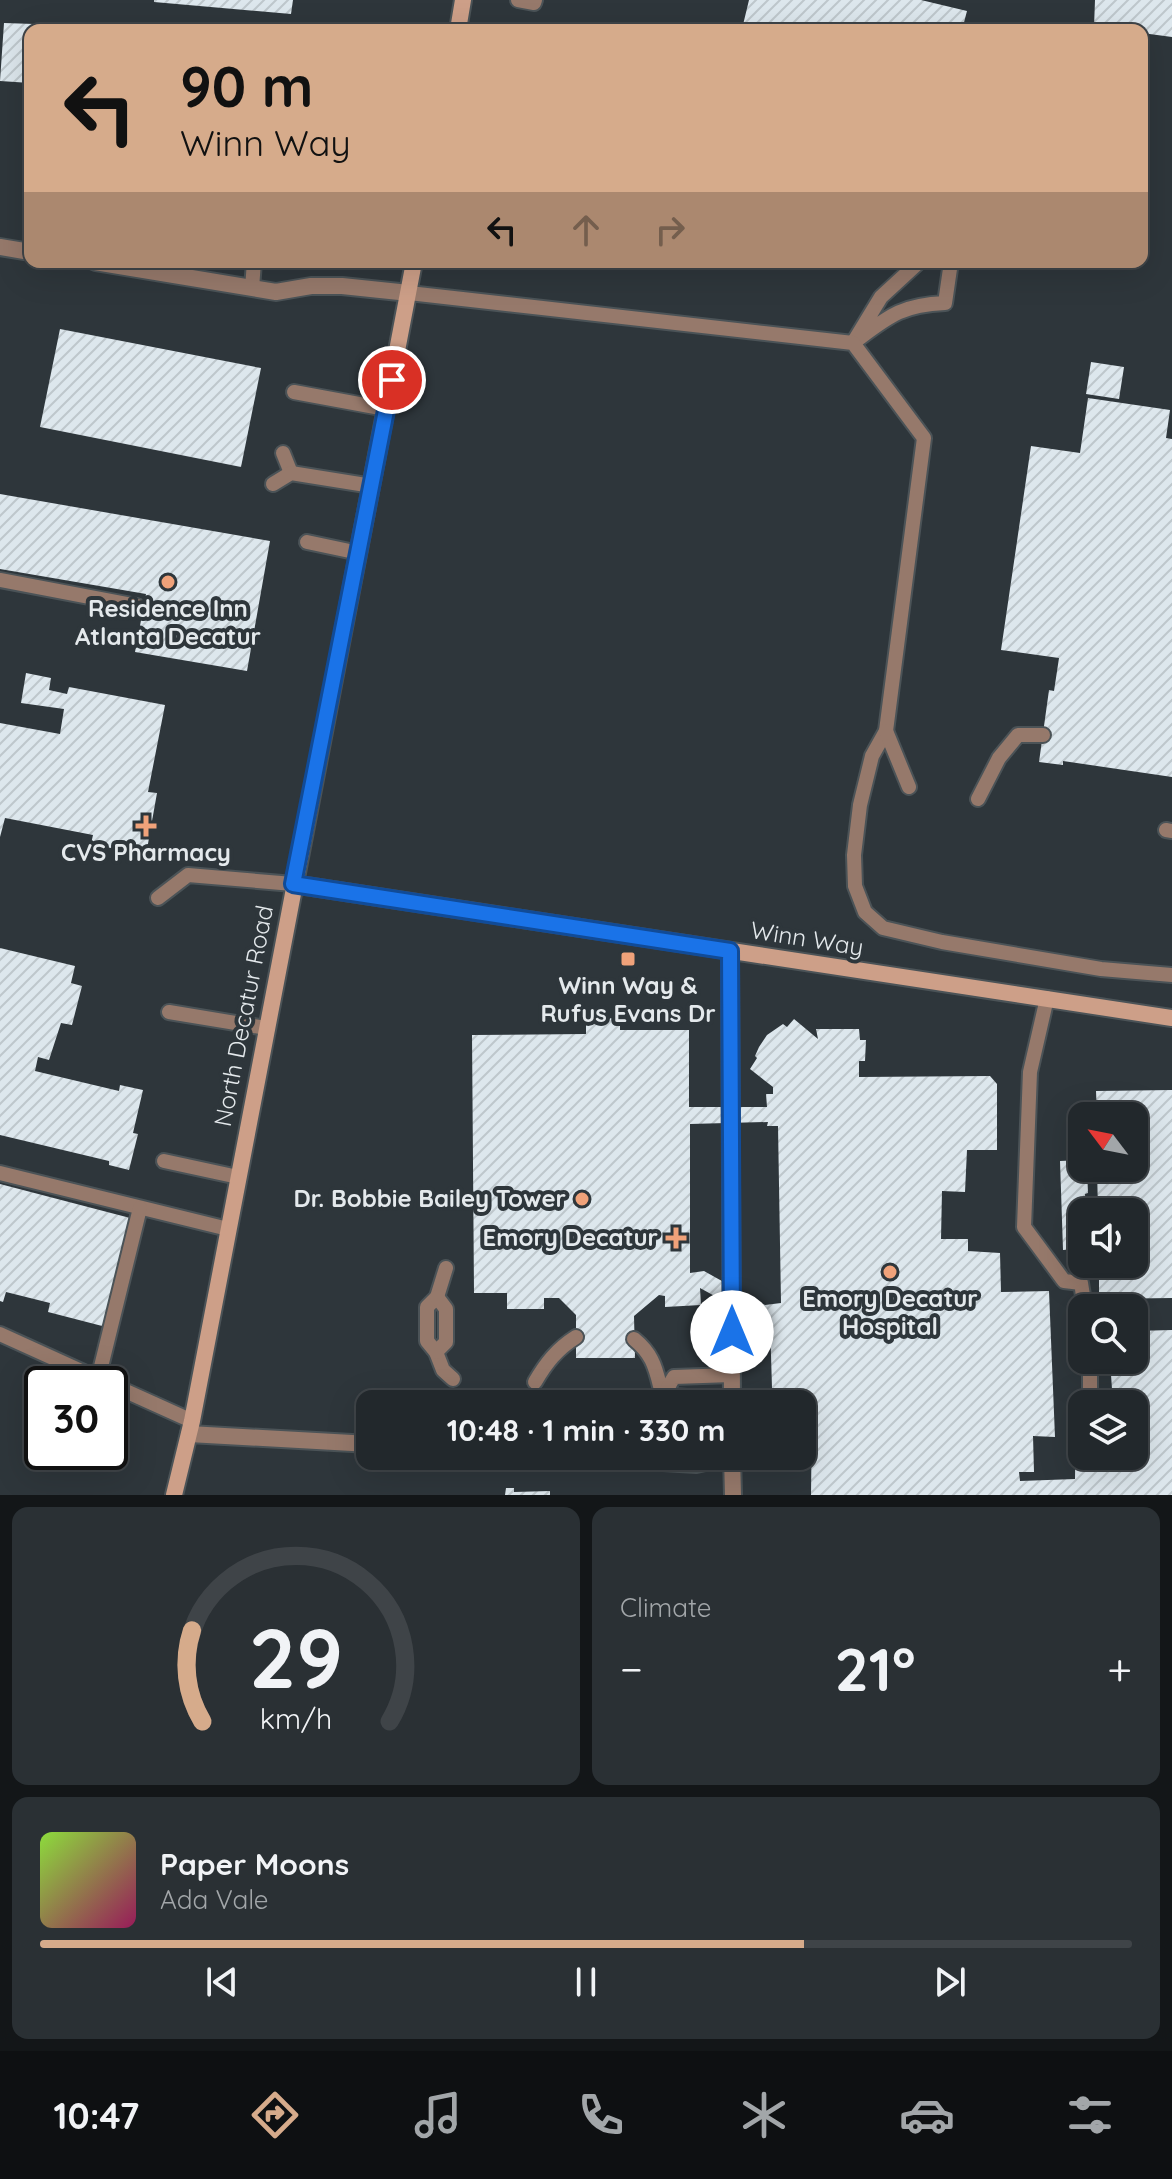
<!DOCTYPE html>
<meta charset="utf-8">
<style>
:root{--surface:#22282c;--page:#2a3034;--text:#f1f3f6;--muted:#a2a6a9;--line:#3f4448;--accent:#d6ab8b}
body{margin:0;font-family:Quicksand,sans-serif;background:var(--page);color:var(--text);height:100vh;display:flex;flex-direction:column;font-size:30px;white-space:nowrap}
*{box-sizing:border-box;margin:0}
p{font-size:26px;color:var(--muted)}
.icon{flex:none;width:44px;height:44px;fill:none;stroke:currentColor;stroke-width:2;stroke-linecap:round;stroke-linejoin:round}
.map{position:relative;height:1495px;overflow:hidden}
.panel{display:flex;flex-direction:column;gap:12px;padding:12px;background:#131618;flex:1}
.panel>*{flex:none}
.hud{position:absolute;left:24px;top:24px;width:1124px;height:244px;border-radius:16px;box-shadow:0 8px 32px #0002,0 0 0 2px var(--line);background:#d6ab8b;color:#111;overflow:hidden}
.needle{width:52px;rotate:302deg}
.fabs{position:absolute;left:1068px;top:1102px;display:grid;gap:16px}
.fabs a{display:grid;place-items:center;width:80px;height:80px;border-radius:16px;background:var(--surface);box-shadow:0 8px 32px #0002,0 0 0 2px var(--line);font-size:40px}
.speed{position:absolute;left:24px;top:1366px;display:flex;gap:16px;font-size:40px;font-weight:700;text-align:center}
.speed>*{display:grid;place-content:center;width:104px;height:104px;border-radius:50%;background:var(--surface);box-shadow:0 8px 32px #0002,0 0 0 2px var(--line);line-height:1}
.speed .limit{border:4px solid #111;border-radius:12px;background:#fff;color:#111}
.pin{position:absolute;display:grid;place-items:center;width:68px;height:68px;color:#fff;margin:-34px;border:4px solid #fff;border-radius:50%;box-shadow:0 2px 8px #0007}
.me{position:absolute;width:88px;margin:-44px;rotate:0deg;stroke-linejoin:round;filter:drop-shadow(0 0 6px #0008)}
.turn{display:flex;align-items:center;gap:28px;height:168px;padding:0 24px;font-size:36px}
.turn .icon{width:104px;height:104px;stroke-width:2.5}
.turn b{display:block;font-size:56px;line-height:68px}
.lanes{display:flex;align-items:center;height:76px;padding:0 24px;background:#0003;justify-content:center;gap:40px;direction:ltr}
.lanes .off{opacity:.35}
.big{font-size:60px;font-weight:800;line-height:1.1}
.panel .card{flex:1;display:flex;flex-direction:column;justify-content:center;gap:12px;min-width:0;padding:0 28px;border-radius:16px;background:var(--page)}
.panel .dial{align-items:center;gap:0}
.dial svg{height:208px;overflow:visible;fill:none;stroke:var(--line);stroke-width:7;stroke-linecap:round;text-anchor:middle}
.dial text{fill:var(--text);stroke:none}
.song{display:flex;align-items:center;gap:24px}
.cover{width:96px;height:96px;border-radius:12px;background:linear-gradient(135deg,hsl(90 70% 55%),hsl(330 70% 35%))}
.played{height:8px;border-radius:4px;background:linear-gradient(90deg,var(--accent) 70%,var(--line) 70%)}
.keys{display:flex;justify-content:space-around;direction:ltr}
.heat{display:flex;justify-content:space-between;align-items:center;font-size:44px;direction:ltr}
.panel .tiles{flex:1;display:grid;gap:12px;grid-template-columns:1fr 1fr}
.card:last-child{grid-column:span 2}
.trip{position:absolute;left:356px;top:1390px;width:460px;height:80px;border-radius:16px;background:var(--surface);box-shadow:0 8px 32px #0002,0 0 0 2px var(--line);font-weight:800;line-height:80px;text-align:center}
.dock{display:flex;height:128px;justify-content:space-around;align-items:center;background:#0e1012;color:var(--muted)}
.dock .icon{width:56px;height:56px}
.dock .current{color:var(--accent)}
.dock b{font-size:36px;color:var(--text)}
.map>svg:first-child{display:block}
</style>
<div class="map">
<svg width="1172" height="1495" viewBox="0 0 1172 1495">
<defs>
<pattern id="building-hatch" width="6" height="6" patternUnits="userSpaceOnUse" patternTransform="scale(2)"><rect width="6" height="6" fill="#dde7ed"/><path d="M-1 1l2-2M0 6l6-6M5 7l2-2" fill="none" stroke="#bec7cc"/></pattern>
</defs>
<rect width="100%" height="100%" fill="#2e363b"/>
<!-- building -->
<g fill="url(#building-hatch)" fill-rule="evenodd">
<polygon points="154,0 293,0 291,14 154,2"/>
<polygon points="749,0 921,0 967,11 962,30 822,30 797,24 796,30 747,30 742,29"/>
<polygon points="1095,0 1172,0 1172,37 1142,33 1142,30 1094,27"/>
<polygon points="4,23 34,24 34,30 30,30 30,83 0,81"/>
<polygon points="60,329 261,368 241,467 40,427"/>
<polygon points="1091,362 1124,367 1119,399 1086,394"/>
<polygon points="1088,398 1170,410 1166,438 1172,439 1172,777 1063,761 1063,765 1039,762 1049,690 1054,691 1059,658 1001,650 1031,446 1080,453"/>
<polygon points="0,494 270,541 247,671 135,652 146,594 0,569"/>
<polygon points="26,673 51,678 49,690 67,694 69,687 165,705 148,792 157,793 146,855 91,844 93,835 5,818 0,837 0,723 60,734 64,709 21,703"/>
<polygon points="0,948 75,966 71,983 82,986 72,1025 61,1023 49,1060 38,1057 35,1071 119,1091 120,1085 143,1090 133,1133 138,1134 129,1170 109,1165 109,1161 0,1135"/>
<path d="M620,1018V1030H689V1107H767L766,1094H773V1087L750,1069L757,1058L755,1056L759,1047L767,1035L783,1024L787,1027L794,1019L818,1039L816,1029H859L860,1040H866L865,1061H859V1077L990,1076L997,1084V1150H967L965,1192L942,1191L941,1239H968V1251L1000,1253L1001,1292L1049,1291L1055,1437L1033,1436L1034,1472H1019L1020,1481L1075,1479L1076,1403H1082V1456H1134V1404H1113L1110,1360H1134V1331L1172,1330V1495H811L812,1407L802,1406V1404H756L772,1388L770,1322H762L700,1288L701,1305L665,1307V1296L659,1295L634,1316L635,1358H576V1315L559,1298H544V1309H507V1293H474L472,1035L586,1034V1019ZM768,1122L767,1126H778L781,1303L765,1305L704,1271L690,1273V1124Z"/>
<polygon points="1172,1090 1172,1298 1099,1299 1099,1264 1134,1264 1134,1212 1098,1212 1097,1168 1134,1168 1134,1116 1097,1116 1096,1091"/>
<polygon points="1082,1160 1082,1168 1087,1168 1088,1193 1085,1194 1086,1212 1082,1212 1082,1249 1063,1250 1060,1161"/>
<polygon points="0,1184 134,1219 106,1327 48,1312 50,1303 6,1292 3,1302 0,1301"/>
<polygon points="42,1408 42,1452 56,1452 52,1460 24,1448"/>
<polygon points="506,1488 514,1488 514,1492 550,1491 550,1495 505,1495"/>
</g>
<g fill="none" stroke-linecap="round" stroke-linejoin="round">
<!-- lane casing -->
<g stroke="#4b5357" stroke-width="18">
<g id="lane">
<polyline points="518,0 534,3 535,0"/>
<path d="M919,262L881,297L853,343C888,317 900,305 945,303L951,262"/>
<polyline points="252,288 254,262"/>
<polyline points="409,293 853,343 924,438 886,731 872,756 860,805 854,855 855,886 865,912 883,928 942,942 1101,969 1172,975"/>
<polyline points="294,392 386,409"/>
<polyline points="283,453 291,473"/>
<polyline points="273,484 291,473 372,486"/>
<polyline points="307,542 359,553"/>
<polyline points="0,580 137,606"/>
<polyline points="886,731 909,787"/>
<polyline points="978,799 999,758 1018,735 1043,735"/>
<polyline points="1166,830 1172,831"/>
<polyline points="158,898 188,875 293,884"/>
<polyline points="1047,998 1030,1072 1024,1227 1064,1281 1081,1283 1085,1308"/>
<polyline points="169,1012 266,1028"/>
<polyline points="164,1161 238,1177"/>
<polyline points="0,1173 228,1229"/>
<polyline points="446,1268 437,1297 427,1307 427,1341 436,1352 443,1370 453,1379"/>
<polyline points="0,1334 110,1384"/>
<path d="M634,1339C651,1353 655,1365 660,1386"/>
<polyline points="436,1352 446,1342 446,1309 437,1297"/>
<polyline points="98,1379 140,1208"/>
<path d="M535,1382C546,1363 557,1349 576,1337"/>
<polyline points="110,1384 192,1421"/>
<polyline points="1090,1396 1090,1360"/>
<polyline points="732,1400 672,1396 668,1387 674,1377 732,1375"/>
</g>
</g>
<!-- street casing -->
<g stroke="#4b5357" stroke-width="20">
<g id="street">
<polyline points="0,247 30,252"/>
<polyline points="95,262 276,292 311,286 342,286 409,293"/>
<polyline points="730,951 732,1404"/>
<polyline points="189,1434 370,1444"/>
<polyline points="565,1456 696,1464 732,1456 733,1495"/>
</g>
</g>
<!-- secondary casing -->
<g stroke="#4b5357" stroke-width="20">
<g id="secondary">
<polyline points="458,30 463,0"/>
<polyline points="293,884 1172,1018"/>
<polyline points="174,1495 192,1421 414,262"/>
</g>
</g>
<!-- lane -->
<use href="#lane" stroke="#96796b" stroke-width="14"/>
<!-- street -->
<use href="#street" stroke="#96796b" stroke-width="16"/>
<!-- secondary -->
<use href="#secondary" stroke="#cd9f88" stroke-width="16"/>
</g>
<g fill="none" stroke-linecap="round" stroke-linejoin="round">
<!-- route casing -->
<g stroke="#114b97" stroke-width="20">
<polyline id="route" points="392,380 293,884 730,951 732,1332"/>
</g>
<!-- route -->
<use href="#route" stroke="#1a73e8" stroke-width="14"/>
</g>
<!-- markers -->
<g fill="#f0a27a" stroke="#2e363b" stroke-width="3">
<circle cx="168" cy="582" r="8"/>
<path d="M142 814h8v8h8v8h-8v8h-8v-8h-8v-8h8z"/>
<rect x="620" y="951" width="16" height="16" rx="4"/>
<circle cx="582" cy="1199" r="8"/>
<path d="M672 1226h8v8h8v8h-8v8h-8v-8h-8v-8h8z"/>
<circle cx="890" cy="1272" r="8"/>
</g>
<g text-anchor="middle" stroke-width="8" stroke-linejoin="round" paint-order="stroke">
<!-- poi labels -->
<g font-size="24" font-weight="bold" fill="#e4e9ec" stroke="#2e363b">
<text x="168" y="617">Residence Inn<tspan x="168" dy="28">Atlanta Decatur</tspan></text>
<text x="146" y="861">CVS Pharmacy</text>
<text x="628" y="994">Winn Way &amp;<tspan x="628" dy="28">Rufus Evans Dr</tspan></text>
<text x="566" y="1207" text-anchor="end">Dr. Bobbie Bailey Tower</text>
<text x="658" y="1246" text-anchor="end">Emory Decatur</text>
<text x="890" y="1307">Emory Decatur<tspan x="890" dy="28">Hospital</tspan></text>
</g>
<!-- street labels -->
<g font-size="24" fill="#e4e9ec" stroke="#2e363b">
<text transform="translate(807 939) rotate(9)" y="8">Winn Way</text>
<text transform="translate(244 1016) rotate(-79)" y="8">North Decatur Road</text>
</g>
</g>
</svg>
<div class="fabs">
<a><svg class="needle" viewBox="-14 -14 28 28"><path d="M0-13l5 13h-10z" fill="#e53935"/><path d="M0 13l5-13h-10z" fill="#a2a6a9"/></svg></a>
<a><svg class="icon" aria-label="sound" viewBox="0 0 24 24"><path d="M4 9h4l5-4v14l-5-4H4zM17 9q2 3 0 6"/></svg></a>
<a><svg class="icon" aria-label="search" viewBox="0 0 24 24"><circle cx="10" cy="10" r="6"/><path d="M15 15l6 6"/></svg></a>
<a><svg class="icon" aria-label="layers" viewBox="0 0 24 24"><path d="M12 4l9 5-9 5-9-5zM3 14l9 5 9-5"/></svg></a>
</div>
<div class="speed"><div class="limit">30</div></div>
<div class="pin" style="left:392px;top:380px;background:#d93025"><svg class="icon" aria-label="arrive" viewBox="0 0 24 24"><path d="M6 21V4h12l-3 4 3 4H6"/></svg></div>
<svg class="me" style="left:732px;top:1332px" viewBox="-20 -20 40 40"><circle r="19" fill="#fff"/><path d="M0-13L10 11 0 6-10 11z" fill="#1a73e8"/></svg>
<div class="trip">10:48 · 1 min · 330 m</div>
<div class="hud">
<div class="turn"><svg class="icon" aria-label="left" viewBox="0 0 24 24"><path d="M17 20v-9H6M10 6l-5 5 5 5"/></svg><div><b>90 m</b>Winn Way</div></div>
<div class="lanes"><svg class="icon" aria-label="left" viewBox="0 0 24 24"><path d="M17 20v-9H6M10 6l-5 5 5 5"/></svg><svg class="icon off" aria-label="ahead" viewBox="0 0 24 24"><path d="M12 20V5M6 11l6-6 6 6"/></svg><svg class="icon off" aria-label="right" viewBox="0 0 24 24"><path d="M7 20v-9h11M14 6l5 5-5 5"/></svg></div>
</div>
</div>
<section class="panel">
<div class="tiles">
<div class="card dial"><svg viewBox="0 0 100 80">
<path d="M14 69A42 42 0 1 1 86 69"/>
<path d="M14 69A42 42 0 0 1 10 34" stroke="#d6ab8b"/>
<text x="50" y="56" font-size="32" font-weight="700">29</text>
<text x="50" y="72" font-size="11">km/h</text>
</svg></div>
<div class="card"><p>Climate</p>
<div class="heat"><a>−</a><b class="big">21°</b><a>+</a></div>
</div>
<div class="card">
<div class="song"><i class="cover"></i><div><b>Paper Moons</b><p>Ada Vale</p></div></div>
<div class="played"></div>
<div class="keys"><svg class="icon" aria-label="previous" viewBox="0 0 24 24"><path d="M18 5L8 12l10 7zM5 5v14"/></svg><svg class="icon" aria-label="pause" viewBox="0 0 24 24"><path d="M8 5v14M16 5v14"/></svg><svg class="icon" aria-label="next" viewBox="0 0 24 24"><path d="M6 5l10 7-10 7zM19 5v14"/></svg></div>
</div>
</div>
</section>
<nav class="dock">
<b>10:47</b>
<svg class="icon current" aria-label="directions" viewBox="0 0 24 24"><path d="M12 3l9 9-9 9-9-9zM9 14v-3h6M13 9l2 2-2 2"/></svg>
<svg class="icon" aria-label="music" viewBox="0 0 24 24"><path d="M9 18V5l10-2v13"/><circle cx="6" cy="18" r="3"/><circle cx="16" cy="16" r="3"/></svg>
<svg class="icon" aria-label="phone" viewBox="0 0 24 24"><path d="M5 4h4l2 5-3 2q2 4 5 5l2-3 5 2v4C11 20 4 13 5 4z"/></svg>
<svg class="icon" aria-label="climate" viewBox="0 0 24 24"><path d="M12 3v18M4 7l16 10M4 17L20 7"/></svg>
<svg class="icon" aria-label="car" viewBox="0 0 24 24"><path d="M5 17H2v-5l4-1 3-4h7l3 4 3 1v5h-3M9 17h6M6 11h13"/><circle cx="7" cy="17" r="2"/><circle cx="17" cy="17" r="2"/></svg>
<svg class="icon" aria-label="filters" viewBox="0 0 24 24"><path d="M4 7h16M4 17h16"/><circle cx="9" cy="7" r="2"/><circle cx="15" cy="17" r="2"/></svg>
</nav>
